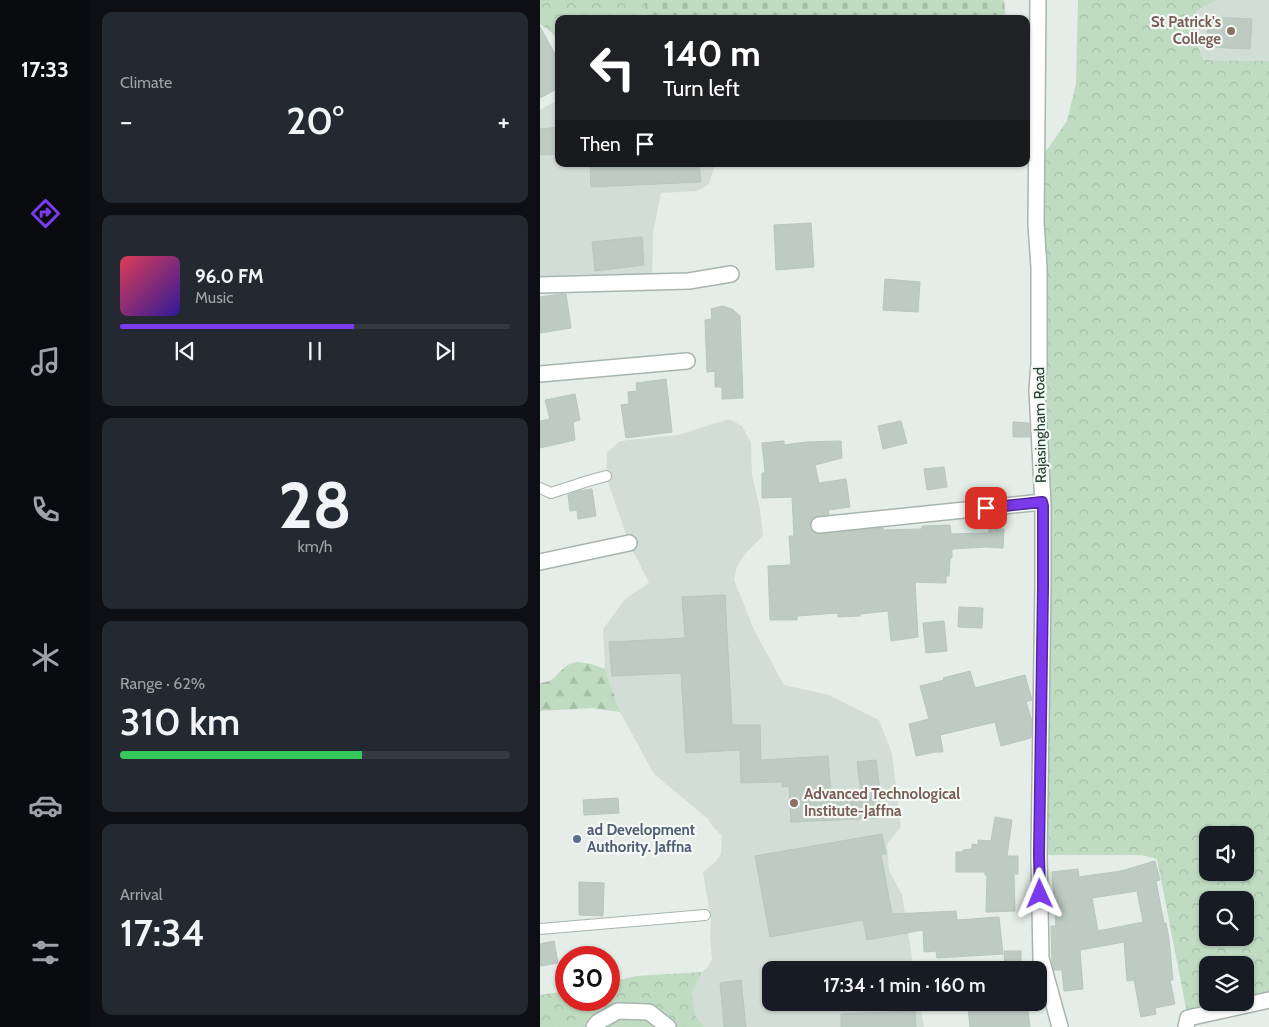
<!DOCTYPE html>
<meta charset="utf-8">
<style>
:root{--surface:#171b24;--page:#242831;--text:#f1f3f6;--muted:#9ea1a6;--line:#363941;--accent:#7c3aed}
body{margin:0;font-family:Cabin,sans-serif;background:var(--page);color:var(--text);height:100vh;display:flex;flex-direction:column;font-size:19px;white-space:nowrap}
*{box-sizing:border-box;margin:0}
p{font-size:16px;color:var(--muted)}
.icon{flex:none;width:28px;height:28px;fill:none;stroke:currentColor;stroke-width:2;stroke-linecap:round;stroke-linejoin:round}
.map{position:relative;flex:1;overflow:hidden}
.details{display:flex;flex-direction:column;gap:12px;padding:12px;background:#0d0f14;width:450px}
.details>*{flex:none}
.top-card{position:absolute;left:15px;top:15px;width:475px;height:152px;border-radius:10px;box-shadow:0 1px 4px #0004;background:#202124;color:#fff;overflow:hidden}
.controls{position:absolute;left:659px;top:826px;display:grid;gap:10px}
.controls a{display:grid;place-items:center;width:55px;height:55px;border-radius:10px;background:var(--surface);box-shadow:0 1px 4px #0004;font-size:25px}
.speed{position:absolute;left:15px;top:946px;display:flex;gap:10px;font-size:25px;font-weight:700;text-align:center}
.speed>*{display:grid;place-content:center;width:65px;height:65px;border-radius:50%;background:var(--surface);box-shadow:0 1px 4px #0004;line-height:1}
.speed .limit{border:8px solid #d22;background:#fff;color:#111}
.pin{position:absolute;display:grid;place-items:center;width:42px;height:42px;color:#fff;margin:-21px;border-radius:10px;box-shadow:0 2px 8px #0006}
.me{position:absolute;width:55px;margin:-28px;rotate:359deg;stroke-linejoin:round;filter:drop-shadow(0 0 4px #0008)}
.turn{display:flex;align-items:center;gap:18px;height:105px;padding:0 25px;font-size:22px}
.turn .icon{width:65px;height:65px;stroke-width:2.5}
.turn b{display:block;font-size:35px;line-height:42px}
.then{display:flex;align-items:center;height:48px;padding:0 25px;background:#0003;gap:10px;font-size:19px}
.big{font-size:38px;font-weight:600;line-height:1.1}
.details .tile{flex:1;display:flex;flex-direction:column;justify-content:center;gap:8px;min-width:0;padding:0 18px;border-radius:10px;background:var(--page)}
.details .dial{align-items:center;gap:0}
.dial b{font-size:65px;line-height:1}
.song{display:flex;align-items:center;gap:15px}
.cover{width:60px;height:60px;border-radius:8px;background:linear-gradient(135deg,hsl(350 70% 55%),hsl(250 70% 35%))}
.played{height:5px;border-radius:2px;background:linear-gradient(90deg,var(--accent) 60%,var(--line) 60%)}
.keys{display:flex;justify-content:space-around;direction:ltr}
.heat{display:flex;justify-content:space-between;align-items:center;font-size:28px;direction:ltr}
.charge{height:8px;border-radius:4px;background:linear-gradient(90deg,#34c759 62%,var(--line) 0)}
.trip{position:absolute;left:222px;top:961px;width:285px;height:50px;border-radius:10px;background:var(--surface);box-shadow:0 1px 4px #0004;font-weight:600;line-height:50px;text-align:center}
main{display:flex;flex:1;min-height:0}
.menu{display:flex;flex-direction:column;width:90px;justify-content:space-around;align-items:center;background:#090b0e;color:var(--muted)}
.menu .icon{width:35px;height:35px}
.menu .selected{color:var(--accent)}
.menu b{font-size:22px;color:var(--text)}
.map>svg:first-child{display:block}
</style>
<main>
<nav class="menu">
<b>17:33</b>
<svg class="icon selected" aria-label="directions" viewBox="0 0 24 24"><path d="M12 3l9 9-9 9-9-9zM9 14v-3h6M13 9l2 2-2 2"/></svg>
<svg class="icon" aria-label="music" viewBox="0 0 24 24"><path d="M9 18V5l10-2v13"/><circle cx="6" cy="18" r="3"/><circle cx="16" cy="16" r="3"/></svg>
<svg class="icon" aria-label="phone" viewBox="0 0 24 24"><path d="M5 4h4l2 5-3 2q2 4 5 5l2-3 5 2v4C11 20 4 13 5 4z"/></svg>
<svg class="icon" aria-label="climate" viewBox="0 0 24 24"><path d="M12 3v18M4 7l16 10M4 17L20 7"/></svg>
<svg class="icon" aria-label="car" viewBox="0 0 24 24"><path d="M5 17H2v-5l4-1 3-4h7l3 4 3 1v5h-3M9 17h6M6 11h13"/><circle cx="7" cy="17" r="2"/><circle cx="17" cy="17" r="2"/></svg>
<svg class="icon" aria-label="filters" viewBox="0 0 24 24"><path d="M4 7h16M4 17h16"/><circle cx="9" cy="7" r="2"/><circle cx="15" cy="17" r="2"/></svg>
</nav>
<section class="details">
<div class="tile"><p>Climate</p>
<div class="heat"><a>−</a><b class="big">20°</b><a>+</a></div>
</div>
<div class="tile">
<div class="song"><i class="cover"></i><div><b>96.0 FM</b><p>Music</p></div></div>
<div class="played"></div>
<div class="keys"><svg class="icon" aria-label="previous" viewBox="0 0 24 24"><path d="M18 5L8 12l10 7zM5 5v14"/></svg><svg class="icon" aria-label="pause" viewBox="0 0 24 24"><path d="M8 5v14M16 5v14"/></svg><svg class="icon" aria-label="next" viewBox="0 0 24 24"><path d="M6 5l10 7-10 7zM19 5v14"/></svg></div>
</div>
<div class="tile dial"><b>28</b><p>km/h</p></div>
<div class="tile"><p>Range · 62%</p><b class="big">310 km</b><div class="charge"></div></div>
<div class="tile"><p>Arrival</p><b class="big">17:34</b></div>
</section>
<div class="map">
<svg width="729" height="1027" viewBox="0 0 729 1027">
<defs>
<pattern id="forest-firs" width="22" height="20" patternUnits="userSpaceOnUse" patternTransform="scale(1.25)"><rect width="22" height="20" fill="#bfdcc2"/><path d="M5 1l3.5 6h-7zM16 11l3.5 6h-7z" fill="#a4bea7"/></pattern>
<pattern id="cemetery-stones" width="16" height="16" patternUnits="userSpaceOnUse" patternTransform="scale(1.25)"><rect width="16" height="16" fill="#bfdcc2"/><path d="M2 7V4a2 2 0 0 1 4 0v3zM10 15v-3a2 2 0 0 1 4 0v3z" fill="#a4bea7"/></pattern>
<pattern id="park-crowns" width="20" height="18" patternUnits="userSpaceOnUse" patternTransform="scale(1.25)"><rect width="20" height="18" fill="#bfdcc2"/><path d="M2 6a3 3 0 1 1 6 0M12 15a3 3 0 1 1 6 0" fill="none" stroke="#a4bea7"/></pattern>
</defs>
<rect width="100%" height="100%" fill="#e4ede8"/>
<!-- built -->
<g fill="#d3ddd7">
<polygon points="677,0 729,0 729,61 664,60 654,37 653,25 657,10"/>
<polygon points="19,99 19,164 175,164 169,184 157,191 121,193 113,233 112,282 0,285 0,110"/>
<polygon points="189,419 202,426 211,443 212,475 220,509 223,536 205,554 197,566 194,580 215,632 244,685 289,695 339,720 352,754 361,827 347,844 349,870 362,895 374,970 231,970 231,1002 380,1003 384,1027 165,1027 156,1017 152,993 162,972 167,968 172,960 170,937 171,919 163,872 176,861 181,854 182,836 173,827 168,819 114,774 80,712 65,669 63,629 86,598 109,583 89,543 66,476 67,453 80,441 138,435"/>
</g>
<!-- forest -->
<path fill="url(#forest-firs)" d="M37,662L51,664L65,669L80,712L52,708L0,711V683C16,681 14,676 25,667C28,664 33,663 37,662Z"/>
<!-- cemetery -->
<polygon fill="url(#cemetery-stones)" points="104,0 464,0 466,19 106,19"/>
<!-- park -->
<g fill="url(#park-crowns)" fill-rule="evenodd">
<polygon points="0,0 104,0 106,19 19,19 19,41 11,32 0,24"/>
<path d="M538,0H677L657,10C650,34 654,38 664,60L729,61V1000L648,1018L617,859L601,855H499L496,151L507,150L527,121L536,84ZM668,835H705V872H668ZM668,900H705V938H668ZM668,965H705V1002H668Z"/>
<polygon points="162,972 152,993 156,1017 165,1027 0,1027 0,995 26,991 26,1000 69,1000 69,982 97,976"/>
</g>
<!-- building -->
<g fill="#bdcbc3" stroke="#b7c6be" fill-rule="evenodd">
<polygon points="668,17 712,19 710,49 667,47"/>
<polygon points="0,27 19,61 19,88 0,98"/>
<polygon points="19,127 19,154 0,155 0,129"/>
<polygon points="50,164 159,164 161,182 51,187"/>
<polygon points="271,223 274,267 236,270 234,225"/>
<polygon points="102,237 104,265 55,271 52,242"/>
<polygon points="345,279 380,282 378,312 343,310"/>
<polygon points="21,294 26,294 31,328 0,333 0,297"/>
<polygon points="182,306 192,309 200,316 203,398 182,399 182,387 175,387 175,371 167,372 165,320 172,319 171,309"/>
<polygon points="126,379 132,432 86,438 81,405 89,404 88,392 97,391 96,383"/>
<polygon points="35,394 40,420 33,422 35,440 0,448 0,421 10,419 5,400"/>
<polygon points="361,421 367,443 343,449 338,426"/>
<polygon points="473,422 489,423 490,437 473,437"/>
<polygon points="244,441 244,445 266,442 301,441 302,458 275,465 279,483 306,479 310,507 288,510 289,515 278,516 273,518 270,522 270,525 271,530 275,533 280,534 343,528 343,530 382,529 382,526 410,525 411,534 449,533 449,528 464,529 463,548 445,547 412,549 412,558 410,558 409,576 406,576 406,583 375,582 378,637 351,641 348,611 320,614 320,616 298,617 298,613 257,616 257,620 230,620 228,566 251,565 249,536 254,536 252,497 222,498 222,473 225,473 222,443"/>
<polygon points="404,467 407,487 387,490 384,469"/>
<polygon points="52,489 56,516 38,519 37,510 30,511 28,495 38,491"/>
<polygon points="185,595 192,725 220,725 221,760 288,756 291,795 321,794 317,762 336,760 341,798 335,799 339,818 251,822 249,786 242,787 242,782 201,783 200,750 146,753 141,673 72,676 69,642 145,638 142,597"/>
<polygon points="419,607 443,608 442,628 418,627"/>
<polygon points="404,621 407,651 386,653 383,623"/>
<polygon points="430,671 435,688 485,675 492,700 486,702 492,721 491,738 461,746 455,722 400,735 403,752 395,752 376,756 369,724 389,719 380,686 404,680 403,678"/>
<polygon points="78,798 79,813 44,815 43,800"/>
<polygon points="455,817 472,820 467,856 478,856 478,874 474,874 475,911 446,912 447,875 445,875 445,872 416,872 416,852 423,852 423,850 432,849 432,844 438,845 438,840 451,841"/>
<polygon points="342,834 346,854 341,855 352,914 416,911 417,920 459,917 463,954 397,958 396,951 384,952 383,930 327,940 323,920 230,937 215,856"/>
<path d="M615,861L620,880L616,881L624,923H626L629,939L633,980H630L635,1004L615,1008L616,1014L601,1017L594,980L587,981L584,942L540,950L543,989L524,991L522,970H514L512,961L511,926H516L512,872L538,869L539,877L581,871ZM597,891L603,922L558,931L552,898Z"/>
<polygon points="39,882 64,883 63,916 39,915"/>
<polygon points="14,941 18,963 0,966 0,944"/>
<polygon points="464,951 481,951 481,970 465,970"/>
<polygon points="201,980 206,1027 184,1027 180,983"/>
<polygon points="467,1002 487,1002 490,1027 430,1027 428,1008"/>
<polygon points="375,1011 376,1027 301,1027 301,1014"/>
</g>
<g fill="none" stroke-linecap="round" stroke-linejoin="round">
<!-- lane casing -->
<g stroke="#a7b5ae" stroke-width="12">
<g id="lane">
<polyline points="0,488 11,493 48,481 66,476"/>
<polyline points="0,929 165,915"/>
</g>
</g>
<!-- street casing -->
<g stroke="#a7b5ae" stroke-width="18">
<g id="street">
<polyline points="498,0 496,224 499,267 499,364 497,390 503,506 503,587 499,855 501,958 520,1027"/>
<polyline points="0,285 149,281 191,274"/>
<polyline points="0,374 147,361"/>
<polyline points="279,525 502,502"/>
<polyline points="0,562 89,543"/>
<polyline points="54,1027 58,1022 78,1011 109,1012 128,1027"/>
<polyline points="646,1027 648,1018 729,1000"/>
</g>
</g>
<!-- lane -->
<use href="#lane" stroke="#fff" stroke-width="10"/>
<!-- street -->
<use href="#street" stroke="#fff" stroke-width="15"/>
</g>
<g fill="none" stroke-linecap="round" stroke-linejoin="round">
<!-- route casing -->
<g stroke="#51269a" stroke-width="12">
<polyline id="route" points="446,508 502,502 503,506 503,587 499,855 500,894"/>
</g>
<!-- route -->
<use href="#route" stroke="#7c3aed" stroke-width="9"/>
</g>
<!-- markers -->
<g fill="#8d6e63" stroke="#f5f9f6" stroke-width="2">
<circle cx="691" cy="31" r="5"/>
<circle cx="254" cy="803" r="5"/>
</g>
<circle fill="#5c6f8a" stroke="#f5f9f6" stroke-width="2" cx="37" cy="839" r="5"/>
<g text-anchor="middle" stroke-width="4.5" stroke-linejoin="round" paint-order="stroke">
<!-- education labels -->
<g font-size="15" font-weight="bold" fill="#785e54" stroke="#f5f9f6" text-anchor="end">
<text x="681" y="27">St Patrick's<tspan x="681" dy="17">College</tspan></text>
<text x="264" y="799" text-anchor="start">Advanced Technological<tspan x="264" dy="17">Institute-Jaffna</tspan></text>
</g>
<!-- street labels -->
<g font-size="15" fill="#253e33" stroke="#f5f9f6">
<text transform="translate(500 425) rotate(-91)" y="5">Rajasingham Road</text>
</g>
<!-- service labels -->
<g font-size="15" font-weight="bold" fill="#4e5e75" stroke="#f5f9f6" text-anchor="start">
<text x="47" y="835">ad Development<tspan x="47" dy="17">Authority. Jaffna</tspan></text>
</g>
</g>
</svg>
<div class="controls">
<a><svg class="icon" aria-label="sound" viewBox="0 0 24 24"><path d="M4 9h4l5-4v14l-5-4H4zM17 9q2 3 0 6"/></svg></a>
<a><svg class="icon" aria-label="search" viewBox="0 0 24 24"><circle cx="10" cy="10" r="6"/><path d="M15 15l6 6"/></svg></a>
<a><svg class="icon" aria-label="layers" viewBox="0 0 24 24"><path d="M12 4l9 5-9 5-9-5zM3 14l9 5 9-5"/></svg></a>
</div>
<div class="speed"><div class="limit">30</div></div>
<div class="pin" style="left:446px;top:508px;background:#d93025"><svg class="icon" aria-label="arrive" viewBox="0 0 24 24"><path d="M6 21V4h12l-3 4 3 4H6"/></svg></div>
<svg class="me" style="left:500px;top:894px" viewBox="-20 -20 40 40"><path d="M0-17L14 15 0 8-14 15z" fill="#7c3aed" stroke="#fff" stroke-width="4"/></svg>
<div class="trip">17:34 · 1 min · 160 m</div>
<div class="top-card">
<div class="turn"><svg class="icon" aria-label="left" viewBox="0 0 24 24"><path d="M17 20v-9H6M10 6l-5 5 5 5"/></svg><div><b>140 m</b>Turn left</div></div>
<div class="then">Then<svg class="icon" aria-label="arrive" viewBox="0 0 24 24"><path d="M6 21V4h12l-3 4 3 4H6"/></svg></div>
</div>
</div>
</main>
